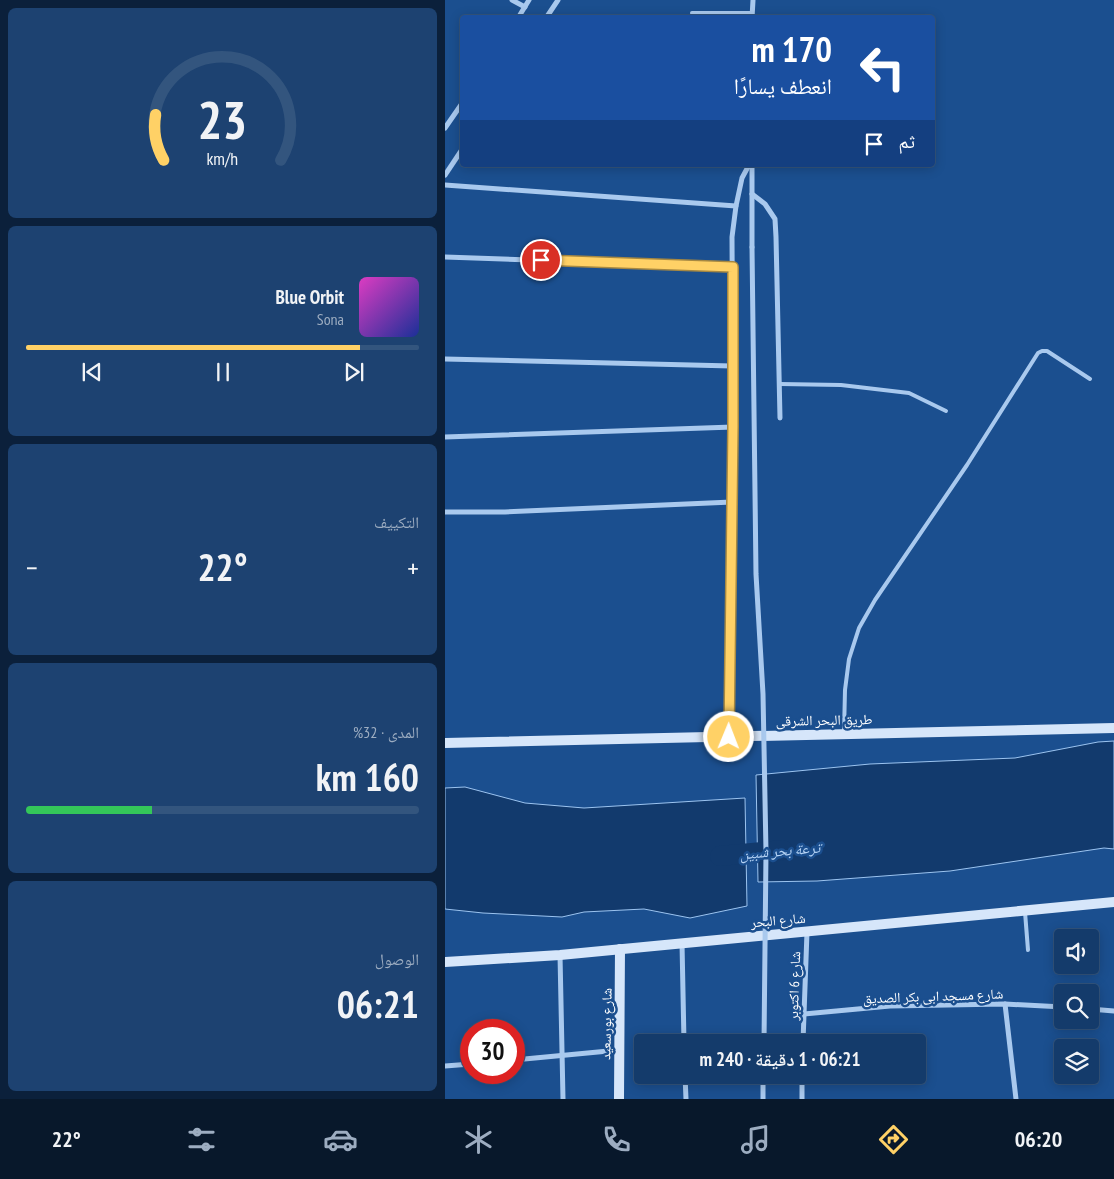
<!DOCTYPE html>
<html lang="ar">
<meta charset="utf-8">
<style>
:root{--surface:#143b6b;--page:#1d4271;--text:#f1f3f6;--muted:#9dadc1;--line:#33557e;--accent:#ffd166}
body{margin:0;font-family:"PT Sans Narrow","Noto Naskh Arabic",sans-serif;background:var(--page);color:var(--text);direction:rtl;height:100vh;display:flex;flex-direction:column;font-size:19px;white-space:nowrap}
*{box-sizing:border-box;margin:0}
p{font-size:16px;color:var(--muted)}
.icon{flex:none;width:28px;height:28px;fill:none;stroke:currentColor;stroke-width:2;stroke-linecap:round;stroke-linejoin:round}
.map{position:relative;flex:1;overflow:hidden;direction:ltr}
.side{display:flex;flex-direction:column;gap:8px;padding:8px;background:#0b203b;width:445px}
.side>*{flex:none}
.top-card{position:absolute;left:15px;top:15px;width:475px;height:152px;border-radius:5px;box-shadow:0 2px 12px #0003,0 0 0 1px var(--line);direction:rtl;background:#1a4fa0;color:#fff;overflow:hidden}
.tools{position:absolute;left:609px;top:929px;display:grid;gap:10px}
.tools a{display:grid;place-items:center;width:45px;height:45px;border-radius:5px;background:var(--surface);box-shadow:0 2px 12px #0003,0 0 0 1px var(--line);font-size:25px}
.speed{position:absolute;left:15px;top:1019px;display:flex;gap:10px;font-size:25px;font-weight:700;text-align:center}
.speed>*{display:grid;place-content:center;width:65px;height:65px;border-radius:50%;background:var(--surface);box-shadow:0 2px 12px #0003,0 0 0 1px var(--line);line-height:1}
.speed .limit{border:8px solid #d22;background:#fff;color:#111}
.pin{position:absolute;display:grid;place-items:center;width:42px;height:42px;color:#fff;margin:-21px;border:2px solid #fff;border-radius:50%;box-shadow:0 1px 5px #0007}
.me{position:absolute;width:55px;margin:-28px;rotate:1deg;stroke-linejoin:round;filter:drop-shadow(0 0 4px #0008)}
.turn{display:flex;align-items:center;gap:18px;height:105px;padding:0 20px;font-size:22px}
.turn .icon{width:65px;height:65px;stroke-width:2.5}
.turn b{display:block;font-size:35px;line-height:42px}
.then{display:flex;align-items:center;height:48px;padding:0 20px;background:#0003;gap:10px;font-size:19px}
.big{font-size:38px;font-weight:600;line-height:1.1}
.side .widget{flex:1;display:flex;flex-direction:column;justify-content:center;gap:8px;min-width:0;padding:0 18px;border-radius:8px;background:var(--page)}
.side .dial{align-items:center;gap:0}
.dial svg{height:130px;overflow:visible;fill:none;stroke:var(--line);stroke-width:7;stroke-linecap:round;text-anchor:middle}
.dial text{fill:var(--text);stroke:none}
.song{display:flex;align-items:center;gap:15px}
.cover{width:60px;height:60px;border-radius:8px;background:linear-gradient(135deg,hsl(310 70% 55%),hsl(230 70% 35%))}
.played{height:5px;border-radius:2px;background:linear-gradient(90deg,var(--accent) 85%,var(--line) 85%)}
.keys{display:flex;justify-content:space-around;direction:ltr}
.heat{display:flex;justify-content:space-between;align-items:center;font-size:28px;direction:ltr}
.charge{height:8px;border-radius:4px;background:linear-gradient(90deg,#34c759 32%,var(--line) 0)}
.trip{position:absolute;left:189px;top:1034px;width:292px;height:50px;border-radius:5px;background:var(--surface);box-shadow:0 2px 12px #0003,0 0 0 1px var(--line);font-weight:600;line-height:50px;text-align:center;direction:rtl}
.menu{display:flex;height:80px;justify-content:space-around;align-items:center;background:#08182b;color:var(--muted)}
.menu .icon{width:35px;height:35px}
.menu .active{color:var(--accent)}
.menu b{font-size:22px;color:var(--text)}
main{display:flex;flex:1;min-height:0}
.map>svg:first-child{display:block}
</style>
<main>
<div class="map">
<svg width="669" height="1099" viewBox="0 0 669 1099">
<rect width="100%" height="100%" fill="#1b4f8f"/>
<!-- water -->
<g fill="#123a6d" stroke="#9cc4f0">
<polygon points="669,741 669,849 659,848 505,871 372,881 313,882 311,775 425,764 570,758 653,742"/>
<polygon points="20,787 80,803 139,808 300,798 302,906 245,918 199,909 139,912 117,917 38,913 0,909 0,788"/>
</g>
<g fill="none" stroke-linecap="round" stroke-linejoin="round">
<!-- canal -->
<polyline stroke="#123a6d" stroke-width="20" points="275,856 338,850"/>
<!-- lane -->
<g stroke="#a9c9ee" stroke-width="4">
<polyline points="247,13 307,13"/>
<polyline points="335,384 396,385 464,393 501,411"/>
<polyline points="399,732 400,690 404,659 414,628 430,600 522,465 593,353 597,351 602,351 645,379"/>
<polyline points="580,912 583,950"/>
</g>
<!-- street -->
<g stroke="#a9c9ee" stroke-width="5">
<polyline points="67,0 80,7"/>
<polyline points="73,18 84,0"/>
<polyline points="101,18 113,0"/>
<polyline points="307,18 308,0"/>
<polyline points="0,128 18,102"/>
<polyline points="0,175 18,148"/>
<polyline points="0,185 291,206"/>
<polyline points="307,194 320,204 330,219 331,237 335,418"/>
<polyline points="307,247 307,165"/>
<polyline points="0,257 288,267"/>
<polyline points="0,359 287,366"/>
<polyline points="0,437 288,427"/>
<polyline points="0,512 60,512 287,502"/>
<polyline points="284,737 288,427 287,237 291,206 297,178 304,165"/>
<polyline points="237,943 239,1042"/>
<polyline points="115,955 118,1099"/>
<polyline points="560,1004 571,1099"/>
<polyline points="645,1009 669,1011"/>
<polyline points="359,1014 445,1006 560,1004 618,1007"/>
<polyline points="358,1042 362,932"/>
<polyline points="69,1060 174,1050"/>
<polyline points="0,1066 26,1064"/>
<polyline points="240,1075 241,1099"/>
<polyline points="318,1099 318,1075"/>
<polyline points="357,1099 357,1075"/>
</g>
<!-- secondary -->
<g stroke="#d6e6fa" stroke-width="10">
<polyline points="0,743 669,728"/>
<polyline points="0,962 115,955 669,902"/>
<polyline points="174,1099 175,949"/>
</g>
<!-- street-bridge -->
<polyline stroke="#a9c9ee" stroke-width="5" points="307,247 311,574 318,694 321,852 319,1042"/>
</g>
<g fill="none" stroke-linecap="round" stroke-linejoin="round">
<!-- route casing -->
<g stroke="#a68842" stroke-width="12">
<polyline id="route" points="96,260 288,267 288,427 284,737"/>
</g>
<!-- route -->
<use href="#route" stroke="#ffd166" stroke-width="9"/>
</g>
<g text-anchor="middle" stroke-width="5" stroke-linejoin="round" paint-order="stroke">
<!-- street labels -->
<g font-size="14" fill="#fff" stroke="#1b4f8f">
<text transform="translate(379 720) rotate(-1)" y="5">طريق البحر الشرقى</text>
<text transform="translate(333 920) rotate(-5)" y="5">شارع البحر</text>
<text transform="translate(349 986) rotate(-88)" y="5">شارع 6 اكتوبر</text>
<text transform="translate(488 996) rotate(-2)" y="5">شارع مسجد ابى بكر الصديق</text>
<text transform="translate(161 1024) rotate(-89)" y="5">شارع بورسعيد</text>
</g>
<!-- water labels -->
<g font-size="15" font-style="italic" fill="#b5d3f5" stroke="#1b4f8f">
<text transform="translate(335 851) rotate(-5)" y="5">ترعة بحر شبين</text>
</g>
</g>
</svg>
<div class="tools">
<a><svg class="icon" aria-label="sound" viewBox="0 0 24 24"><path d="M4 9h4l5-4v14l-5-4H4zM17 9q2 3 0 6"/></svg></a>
<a><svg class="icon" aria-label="search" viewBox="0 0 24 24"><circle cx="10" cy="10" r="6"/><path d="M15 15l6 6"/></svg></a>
<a><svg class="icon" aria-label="layers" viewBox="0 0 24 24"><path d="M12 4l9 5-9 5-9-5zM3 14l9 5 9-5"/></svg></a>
</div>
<div class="speed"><div class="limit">30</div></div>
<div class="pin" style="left:96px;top:260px;background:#d93025"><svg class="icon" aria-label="arrive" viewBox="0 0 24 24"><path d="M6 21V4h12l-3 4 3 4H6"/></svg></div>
<svg class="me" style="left:284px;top:737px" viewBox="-20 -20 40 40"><circle r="17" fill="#ffd166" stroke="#fff" stroke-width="3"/><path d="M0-11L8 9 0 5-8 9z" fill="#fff"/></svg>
<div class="trip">06:21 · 1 دقيقة · 240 m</div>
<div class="top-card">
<div class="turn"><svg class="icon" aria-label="left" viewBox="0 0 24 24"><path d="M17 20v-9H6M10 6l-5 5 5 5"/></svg><div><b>170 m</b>انعطف يسارًا</div></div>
<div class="then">ثم<svg class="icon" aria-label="arrive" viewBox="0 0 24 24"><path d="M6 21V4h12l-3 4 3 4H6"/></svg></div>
</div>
</div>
<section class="side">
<div class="widget dial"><svg viewBox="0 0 100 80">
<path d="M14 69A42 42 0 1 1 86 69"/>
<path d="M14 69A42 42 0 0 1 9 41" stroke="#ffd166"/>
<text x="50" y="56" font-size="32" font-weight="700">23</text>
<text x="50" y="72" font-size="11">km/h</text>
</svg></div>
<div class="widget">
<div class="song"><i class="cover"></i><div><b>Blue Orbit</b><p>Sona</p></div></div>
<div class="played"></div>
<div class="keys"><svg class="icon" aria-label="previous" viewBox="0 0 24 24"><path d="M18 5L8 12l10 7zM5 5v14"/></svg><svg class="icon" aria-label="pause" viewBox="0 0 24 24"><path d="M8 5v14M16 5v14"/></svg><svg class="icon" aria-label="next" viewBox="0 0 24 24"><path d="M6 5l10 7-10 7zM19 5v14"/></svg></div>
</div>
<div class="widget"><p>التكييف</p>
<div class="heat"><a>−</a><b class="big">22°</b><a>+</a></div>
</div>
<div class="widget"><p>المدى · 32%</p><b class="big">160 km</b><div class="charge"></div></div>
<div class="widget"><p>الوصول</p><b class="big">06:21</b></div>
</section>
</main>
<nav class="menu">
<b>06:20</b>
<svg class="icon active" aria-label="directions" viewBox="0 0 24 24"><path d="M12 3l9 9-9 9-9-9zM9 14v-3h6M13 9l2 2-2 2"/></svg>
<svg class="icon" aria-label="music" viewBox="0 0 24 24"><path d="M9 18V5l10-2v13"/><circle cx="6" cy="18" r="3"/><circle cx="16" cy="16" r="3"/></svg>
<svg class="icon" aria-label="phone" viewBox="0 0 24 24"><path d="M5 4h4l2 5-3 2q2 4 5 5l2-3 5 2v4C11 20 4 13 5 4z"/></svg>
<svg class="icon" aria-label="climate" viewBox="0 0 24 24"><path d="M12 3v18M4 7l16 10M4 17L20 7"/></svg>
<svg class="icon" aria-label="car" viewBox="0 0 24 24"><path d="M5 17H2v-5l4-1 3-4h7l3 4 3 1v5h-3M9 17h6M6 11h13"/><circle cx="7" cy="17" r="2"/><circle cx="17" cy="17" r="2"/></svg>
<svg class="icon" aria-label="filters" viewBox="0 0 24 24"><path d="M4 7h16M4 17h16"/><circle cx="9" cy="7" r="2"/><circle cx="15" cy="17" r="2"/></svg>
<b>22°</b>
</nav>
